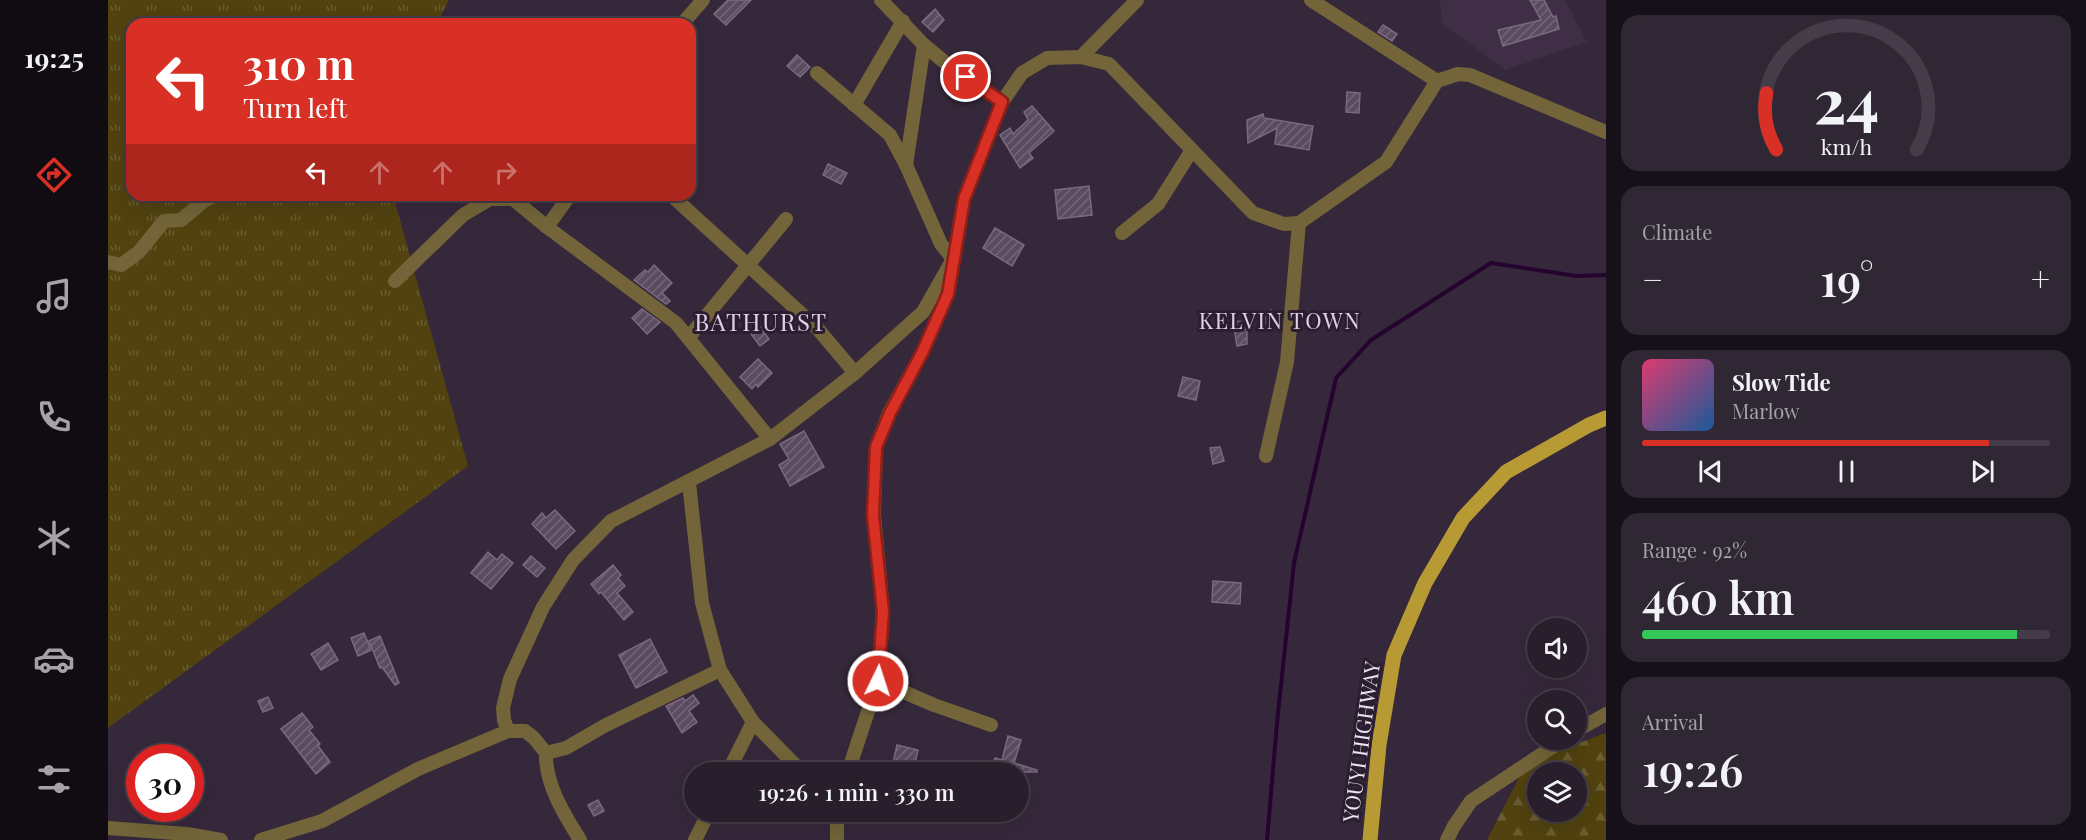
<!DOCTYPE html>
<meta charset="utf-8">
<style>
:root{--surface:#281e2c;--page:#302734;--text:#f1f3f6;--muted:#a5a2a9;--line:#443c48;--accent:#d93025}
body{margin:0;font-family:"Playfair Display",serif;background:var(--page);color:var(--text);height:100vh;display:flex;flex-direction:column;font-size:22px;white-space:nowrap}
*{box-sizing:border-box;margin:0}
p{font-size:20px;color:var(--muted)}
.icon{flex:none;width:33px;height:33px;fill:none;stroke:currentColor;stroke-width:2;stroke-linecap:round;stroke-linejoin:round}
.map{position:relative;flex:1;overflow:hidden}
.details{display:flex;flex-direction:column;gap:15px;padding:15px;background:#161018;width:480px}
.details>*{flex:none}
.guide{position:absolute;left:18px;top:18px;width:570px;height:183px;border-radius:18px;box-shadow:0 6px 24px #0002,0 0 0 2px var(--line);background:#d93025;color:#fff;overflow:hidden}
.buttons{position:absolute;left:1419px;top:618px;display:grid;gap:12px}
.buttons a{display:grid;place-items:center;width:60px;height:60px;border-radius:50%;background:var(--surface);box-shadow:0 6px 24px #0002,0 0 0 2px var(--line);font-size:30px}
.speed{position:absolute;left:18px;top:744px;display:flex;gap:12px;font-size:30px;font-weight:700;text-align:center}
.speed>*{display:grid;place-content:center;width:78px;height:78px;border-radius:50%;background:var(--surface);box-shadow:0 6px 24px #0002,0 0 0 2px var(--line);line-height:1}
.speed .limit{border:9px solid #d22;background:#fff;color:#111}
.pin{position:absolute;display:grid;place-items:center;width:51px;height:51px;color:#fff;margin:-26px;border:3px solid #fff;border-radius:50%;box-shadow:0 2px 6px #0007}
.me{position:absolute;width:66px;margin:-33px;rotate:4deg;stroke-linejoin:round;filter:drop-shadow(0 0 4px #0008)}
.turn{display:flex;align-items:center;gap:21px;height:126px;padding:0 18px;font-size:27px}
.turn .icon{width:78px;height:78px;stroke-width:2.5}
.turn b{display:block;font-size:42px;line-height:51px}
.lanes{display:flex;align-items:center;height:57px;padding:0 18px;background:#0003;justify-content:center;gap:30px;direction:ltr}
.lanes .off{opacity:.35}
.big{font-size:45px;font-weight:600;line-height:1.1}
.details .widget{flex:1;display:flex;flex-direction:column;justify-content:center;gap:9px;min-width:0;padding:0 21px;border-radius:18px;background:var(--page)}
.details .dial{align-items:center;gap:0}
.dial svg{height:156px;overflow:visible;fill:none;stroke:var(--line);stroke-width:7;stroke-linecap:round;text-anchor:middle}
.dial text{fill:var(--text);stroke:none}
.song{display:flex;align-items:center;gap:18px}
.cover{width:72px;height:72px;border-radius:9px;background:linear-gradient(135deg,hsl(340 70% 55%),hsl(210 70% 35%))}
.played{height:6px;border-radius:3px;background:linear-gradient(90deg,var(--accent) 85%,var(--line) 85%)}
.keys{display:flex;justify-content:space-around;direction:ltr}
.heat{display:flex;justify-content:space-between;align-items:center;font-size:33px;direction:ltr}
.charge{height:9px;border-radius:4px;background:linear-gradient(90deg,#34c759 92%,var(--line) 0)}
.trip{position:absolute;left:576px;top:762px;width:345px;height:60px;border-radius:30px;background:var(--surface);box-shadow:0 6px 24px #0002,0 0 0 2px var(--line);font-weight:600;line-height:60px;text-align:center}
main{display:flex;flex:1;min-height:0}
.tabs{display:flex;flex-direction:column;width:108px;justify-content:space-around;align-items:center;background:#100c12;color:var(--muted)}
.tabs .icon{width:42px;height:42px}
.tabs .selected{color:var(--accent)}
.tabs b{font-size:27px;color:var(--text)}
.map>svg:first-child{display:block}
</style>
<main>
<nav class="tabs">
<b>19:25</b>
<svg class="icon selected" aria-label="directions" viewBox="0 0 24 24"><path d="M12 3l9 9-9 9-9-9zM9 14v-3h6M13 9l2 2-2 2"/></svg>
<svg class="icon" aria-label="music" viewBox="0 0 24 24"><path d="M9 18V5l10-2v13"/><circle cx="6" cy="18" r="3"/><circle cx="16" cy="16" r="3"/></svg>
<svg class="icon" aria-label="phone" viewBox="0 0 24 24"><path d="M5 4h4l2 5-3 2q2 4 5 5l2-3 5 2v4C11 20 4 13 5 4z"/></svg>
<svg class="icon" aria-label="climate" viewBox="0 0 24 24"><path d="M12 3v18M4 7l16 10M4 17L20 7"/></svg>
<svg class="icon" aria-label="car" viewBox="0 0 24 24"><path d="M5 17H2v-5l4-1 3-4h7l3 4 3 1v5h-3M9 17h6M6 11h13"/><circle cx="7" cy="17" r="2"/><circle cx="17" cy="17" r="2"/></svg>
<svg class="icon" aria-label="filters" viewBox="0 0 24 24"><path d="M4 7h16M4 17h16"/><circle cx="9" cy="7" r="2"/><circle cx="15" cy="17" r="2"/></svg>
</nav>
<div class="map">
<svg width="1498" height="840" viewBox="0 0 1498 840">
<defs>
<pattern id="grass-tufts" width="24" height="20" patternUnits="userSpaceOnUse" patternTransform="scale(1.5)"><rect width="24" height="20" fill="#51420f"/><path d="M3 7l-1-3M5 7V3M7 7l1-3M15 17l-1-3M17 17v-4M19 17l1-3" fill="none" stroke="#6a5d32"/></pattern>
<pattern id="forest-firs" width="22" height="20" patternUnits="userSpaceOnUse" patternTransform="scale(1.5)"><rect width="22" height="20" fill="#51420f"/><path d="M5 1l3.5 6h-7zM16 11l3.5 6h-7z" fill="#6a5d32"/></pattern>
<pattern id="building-hatch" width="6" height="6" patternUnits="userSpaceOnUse" patternTransform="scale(1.5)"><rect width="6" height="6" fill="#5b4b60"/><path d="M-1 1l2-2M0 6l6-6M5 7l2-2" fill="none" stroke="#736577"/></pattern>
</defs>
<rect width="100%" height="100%" fill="#36283b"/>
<!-- built -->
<polygon fill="#402e47" points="1332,0 1457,0 1479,42 1397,70 1334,23"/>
<!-- grass -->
<polygon fill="url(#grass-tufts)" points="0,0 341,0 329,24 24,24 24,195 285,195 360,466 0,728"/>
<!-- forest -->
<path fill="url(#forest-firs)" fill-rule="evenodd" d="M1498,733V840H1379L1419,762ZM1430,772H1468V812H1430Z"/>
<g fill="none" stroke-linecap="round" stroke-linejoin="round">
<!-- stream -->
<polyline stroke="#24042e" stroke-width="4" points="1159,840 1169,723 1186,563 1228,378 1263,340 1383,263 1469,276 1498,275"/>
</g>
<!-- building -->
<g fill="url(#building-hatch)" stroke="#7a6980" stroke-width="1.5">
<polygon points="620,0 643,0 618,25 606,14"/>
<polygon points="1422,0 1436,0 1445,17 1448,16 1451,29 1395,46 1390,30 1433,20"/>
<polygon points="827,9 836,20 825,32 814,22"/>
<polygon points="1275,25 1289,34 1284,41 1270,32"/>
<polygon points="689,55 702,67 692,77 679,66"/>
<polygon points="862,56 870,67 876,62 883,71 874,77 853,63"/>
<polygon points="1239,92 1252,93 1251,113 1238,112"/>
<polygon points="924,106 946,131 921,153 925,158 912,168 892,135 902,128 905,134 920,120 916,112"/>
<polygon points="1155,114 1156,118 1205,126 1201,150 1167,144 1169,128 1140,143 1139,120"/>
<polygon points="720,164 739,173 733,184 715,175"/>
<polygon points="981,186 984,215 950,219 947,190"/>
<polygon points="887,228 916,245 904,266 875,248"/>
<polygon points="546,265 564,283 554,293 562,301 558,304 526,280 537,270 540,272"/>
<polygon points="534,309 552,322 539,334 524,318"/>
<polygon points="1163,310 1166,321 1152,324 1151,315"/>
<polygon points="1125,321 1139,322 1139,344 1129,346"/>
<polygon points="652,327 661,339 652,346 643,334"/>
<polygon points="650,359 664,373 650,387 648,384 644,389 632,377"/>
<polygon points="1075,377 1092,381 1088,400 1070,396"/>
<polygon points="696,431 716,467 682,486 671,465 681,459 672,444"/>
<polygon points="1112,447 1116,461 1105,464 1102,448"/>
<polygon points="447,510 467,531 448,549 424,524 434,513 438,518"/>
<polygon points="380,552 389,560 394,554 405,563 383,589 363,573"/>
<polygon points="423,556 437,568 429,577 415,565"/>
<polygon points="505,565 513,575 510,578 517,586 509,593 525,612 516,620 493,592 491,594 483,584"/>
<polygon points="1105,581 1133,583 1132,604 1104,602"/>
<polygon points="256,633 263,650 250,656 243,638"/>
<polygon points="272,636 291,683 287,685 274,667 272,668 261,641"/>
<polygon points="542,639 559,672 528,688 511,655"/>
<polygon points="220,643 230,660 213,670 203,654"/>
<polygon points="585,695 591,703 581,711 589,722 574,733 558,706 575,698 577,701"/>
<polygon points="160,697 165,708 155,712 150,701"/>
<polygon points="194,713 205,727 201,730 212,744 210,746 222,762 208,774 173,729"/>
<polygon points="900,736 913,740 906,763 929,770 929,772 882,772 887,758 894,760"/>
<polygon points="789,745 810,750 807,763 829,768 828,772 783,772"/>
<polygon points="490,800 496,811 486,816 480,805"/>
</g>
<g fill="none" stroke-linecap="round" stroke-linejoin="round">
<!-- minor -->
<g stroke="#736539" stroke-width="14">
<polyline points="773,0 816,45 840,65 894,102"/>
<polyline points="1203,0 1329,81"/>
<polyline points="574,24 595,0"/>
<polyline points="973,57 1029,0"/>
<polyline points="746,105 795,21"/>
<polyline points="798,165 816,45"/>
<polyline points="400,195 439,227 568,323 662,439"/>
<polyline points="563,195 709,328 747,373"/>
<polyline points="439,227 462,195"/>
<polyline points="1014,233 1050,204 1084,150"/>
<polyline points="0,262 13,265 31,252 56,221 73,220 97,200 109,195"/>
<polyline points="287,281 355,215 382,199 404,199"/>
<polyline points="581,337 678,219"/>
<polyline points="1158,456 1179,362 1191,223"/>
<polyline points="581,483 594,603 612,670 645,722 694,772"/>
<polyline points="770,681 826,705 883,725"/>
<polyline points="400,731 396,720 395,708 402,679 435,607 465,560 503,521 662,439 747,373 815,312 845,259 833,244 798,165 782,135 709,73"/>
<polyline points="1468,731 1498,714"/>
<path d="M438,753C437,784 456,814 472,840"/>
<polyline points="620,772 645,722"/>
<polyline points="740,772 770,681 775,611 766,515 768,447 781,413 815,351 840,294 856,199 894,102 914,73 939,58 973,57 1001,64 1145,213 1176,224 1191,223 1278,162 1329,81 1350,74 1362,75 1498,132"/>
<polyline points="729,812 729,840"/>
<polyline points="0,828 79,834 113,840"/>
<polyline points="153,840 214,821 310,769 400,731 417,731 426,738 438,753 458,748 498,725 612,670"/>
<polyline points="587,840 601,812"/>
<polyline points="1339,840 1346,826 1363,801 1455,740"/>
</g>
<!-- major -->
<polyline stroke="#b89a35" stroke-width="15" points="1262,840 1271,745 1286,655 1317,583 1355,518 1398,472 1481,425 1498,418"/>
</g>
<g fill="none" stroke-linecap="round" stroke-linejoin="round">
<!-- route casing -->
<g stroke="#8d1f18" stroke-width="15">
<polyline id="route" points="770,681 775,612 765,515 768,447 782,413 815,351 840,294 856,199 894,102 858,77"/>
</g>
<!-- route -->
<use href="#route" stroke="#d93025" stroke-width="10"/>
</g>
<g text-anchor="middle" stroke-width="6" stroke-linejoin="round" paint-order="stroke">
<!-- street labels -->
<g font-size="21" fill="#ebe2ef" stroke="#2c1e31">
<text transform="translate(1254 742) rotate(-82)" y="7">YOUYI HIGHWAY</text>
</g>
<!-- neighbourhood labels -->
<g font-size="22" letter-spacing="1.5" fill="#e1cfe8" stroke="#2c1e31">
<text x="1172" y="329">KELVIN TOWN</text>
</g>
<!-- quarter labels -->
<g font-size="24" letter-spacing="1.5" fill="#e1cfe8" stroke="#2c1e31">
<text x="653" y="331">BATHURST</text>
</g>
</g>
</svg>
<div class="buttons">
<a><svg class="icon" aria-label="sound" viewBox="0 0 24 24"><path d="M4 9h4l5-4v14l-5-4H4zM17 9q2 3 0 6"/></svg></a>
<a><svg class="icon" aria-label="search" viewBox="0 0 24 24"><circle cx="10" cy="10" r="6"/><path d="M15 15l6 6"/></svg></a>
<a><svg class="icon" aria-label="layers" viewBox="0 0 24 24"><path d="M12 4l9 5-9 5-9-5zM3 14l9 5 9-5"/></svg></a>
</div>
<div class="speed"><div class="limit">30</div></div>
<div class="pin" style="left:858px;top:77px;background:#d93025"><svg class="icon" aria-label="arrive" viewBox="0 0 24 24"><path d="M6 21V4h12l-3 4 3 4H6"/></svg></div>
<svg class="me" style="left:770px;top:681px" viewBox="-20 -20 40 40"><circle r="17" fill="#d93025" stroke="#fff" stroke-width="3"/><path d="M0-11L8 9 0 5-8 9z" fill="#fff"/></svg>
<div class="trip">19:26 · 1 min · 330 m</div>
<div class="guide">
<div class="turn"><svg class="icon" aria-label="left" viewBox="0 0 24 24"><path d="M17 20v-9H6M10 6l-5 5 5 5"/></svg><div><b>310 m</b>Turn left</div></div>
<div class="lanes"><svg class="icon" aria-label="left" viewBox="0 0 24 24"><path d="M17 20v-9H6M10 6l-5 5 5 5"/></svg><svg class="icon off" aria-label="ahead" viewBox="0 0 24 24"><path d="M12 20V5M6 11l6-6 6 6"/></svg><svg class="icon off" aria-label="ahead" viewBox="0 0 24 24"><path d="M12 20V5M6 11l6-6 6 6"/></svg><svg class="icon off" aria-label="right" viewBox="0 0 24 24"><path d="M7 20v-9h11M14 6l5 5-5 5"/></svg></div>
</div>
</div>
<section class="details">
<div class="widget dial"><svg viewBox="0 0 100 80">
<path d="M14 69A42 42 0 1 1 86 69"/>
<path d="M14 69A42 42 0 0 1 9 40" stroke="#d93025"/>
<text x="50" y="56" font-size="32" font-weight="700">24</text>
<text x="50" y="72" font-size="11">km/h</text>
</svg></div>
<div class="widget"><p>Climate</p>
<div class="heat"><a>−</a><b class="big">19°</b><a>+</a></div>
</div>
<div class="widget">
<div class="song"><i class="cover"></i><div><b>Slow Tide</b><p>Marlow</p></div></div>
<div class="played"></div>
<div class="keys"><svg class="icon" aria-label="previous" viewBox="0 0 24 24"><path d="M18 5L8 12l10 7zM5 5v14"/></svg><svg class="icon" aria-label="pause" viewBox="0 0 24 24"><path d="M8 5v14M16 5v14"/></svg><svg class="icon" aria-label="next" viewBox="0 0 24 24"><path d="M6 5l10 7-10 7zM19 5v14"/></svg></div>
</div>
<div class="widget"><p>Range · 92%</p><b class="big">460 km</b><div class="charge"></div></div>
<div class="widget"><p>Arrival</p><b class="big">19:26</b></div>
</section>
</main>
